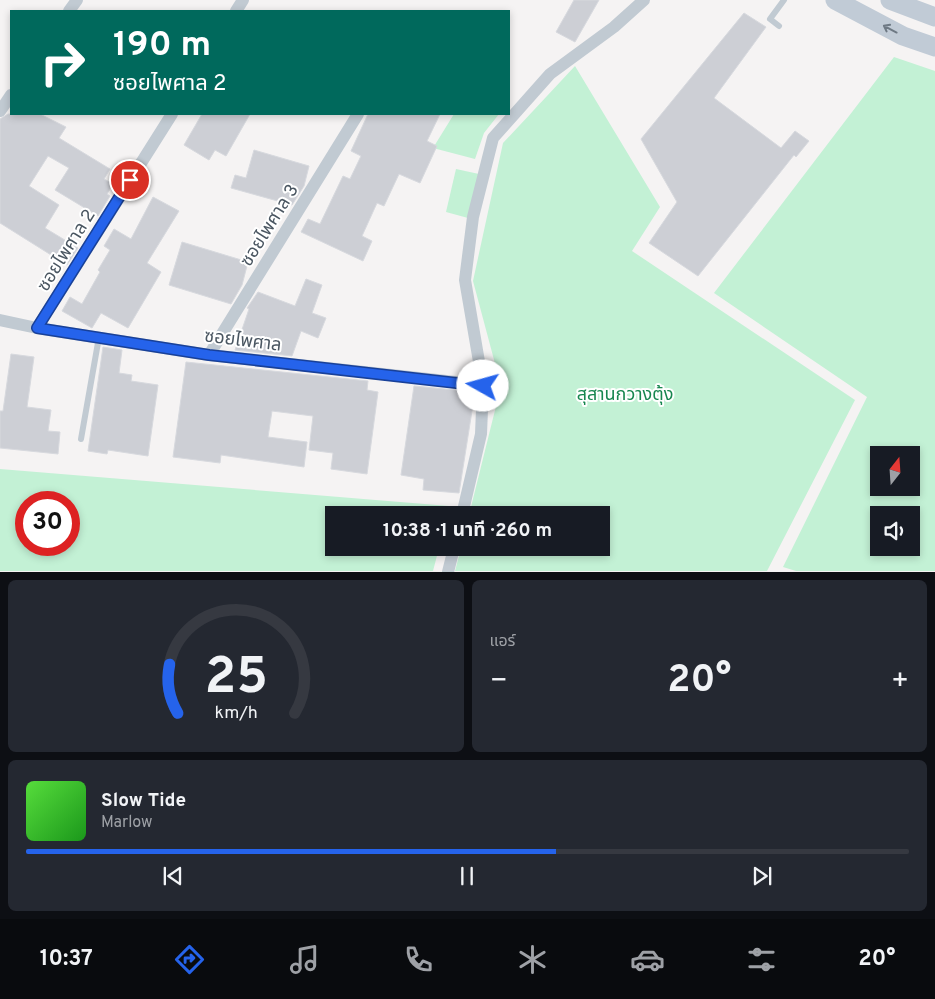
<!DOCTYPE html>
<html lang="th">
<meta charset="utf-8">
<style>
:root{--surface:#171b24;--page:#242831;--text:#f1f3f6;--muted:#9ea1a6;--line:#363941;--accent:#2563eb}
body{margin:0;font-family:Overpass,"Noto Sans Thai",sans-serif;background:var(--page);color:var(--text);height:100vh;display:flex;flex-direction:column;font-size:19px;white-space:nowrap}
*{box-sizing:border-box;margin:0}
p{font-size:16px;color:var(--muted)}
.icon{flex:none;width:28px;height:28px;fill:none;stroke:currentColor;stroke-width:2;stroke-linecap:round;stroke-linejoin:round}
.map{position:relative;height:572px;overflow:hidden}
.details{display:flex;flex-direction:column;gap:8px;padding:8px;background:#0d0f14;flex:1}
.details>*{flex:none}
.top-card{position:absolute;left:10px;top:10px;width:500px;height:105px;border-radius:0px;box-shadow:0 2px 8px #0003;background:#00695c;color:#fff;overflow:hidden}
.needle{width:32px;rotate:17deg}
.tools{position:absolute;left:870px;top:446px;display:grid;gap:10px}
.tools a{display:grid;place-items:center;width:50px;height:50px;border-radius:0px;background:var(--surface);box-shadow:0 2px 8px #0003;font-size:25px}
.speed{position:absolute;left:15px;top:491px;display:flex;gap:10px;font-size:25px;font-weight:700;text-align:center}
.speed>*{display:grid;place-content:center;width:65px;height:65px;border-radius:50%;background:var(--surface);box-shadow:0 2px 8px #0003;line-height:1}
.speed .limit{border:8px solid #d22;background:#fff;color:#111}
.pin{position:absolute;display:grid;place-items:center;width:42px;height:42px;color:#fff;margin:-21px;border:2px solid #fff;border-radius:50%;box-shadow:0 1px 5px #0007}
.me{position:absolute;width:55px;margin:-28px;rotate:277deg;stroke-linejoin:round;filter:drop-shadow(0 0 4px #0008)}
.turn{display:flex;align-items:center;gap:18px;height:105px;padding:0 20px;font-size:22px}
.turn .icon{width:65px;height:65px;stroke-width:2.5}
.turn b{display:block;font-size:35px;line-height:42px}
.big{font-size:38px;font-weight:700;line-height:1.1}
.details .widget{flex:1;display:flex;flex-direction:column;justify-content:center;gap:8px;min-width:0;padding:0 18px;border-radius:8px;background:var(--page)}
.details .dial{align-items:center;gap:0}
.dial svg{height:130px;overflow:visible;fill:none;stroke:var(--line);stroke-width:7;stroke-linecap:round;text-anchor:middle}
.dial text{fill:var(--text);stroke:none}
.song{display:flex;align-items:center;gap:15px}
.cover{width:60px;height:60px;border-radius:8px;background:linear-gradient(135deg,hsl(110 70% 55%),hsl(120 70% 35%))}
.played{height:5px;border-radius:2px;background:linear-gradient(90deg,var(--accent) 60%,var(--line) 60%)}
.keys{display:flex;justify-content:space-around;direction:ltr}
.heat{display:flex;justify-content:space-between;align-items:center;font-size:28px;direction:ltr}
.details .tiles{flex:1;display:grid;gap:8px;grid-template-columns:1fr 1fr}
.widget:last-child{grid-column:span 2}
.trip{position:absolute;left:325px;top:506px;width:285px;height:50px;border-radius:0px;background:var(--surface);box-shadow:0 2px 8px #0003;font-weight:700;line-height:50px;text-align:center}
.dock{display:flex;height:80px;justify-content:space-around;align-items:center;background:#090b0e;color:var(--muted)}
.dock .icon{width:35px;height:35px}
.dock .selected{color:var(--accent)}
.dock b{font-size:22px;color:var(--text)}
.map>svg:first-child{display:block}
</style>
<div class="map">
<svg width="935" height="572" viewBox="0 0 935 572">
<rect width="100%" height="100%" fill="#f5f3f3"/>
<!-- green -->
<g fill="#c3f1d5" fill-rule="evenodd">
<path d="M894,57L935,71V571H796L783,567L867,397L714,293ZM879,455H911V488H879ZM879,515H911V548H879Z"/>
<polygon points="575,66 660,207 632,251 855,400 767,571 455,571 461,548 601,548 601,515 469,515 501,386 473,281 503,143"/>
<polygon points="454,114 499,114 484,133 475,159 433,148"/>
<polygon points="456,169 479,174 468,218 446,212"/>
<path d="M0,469L449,506L446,515H334V548H439L433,571H0ZM26,502H69V545H26Z"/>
</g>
<!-- building -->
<g fill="#cdcfd5" stroke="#d7d9de">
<polygon points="574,0 599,0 575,42 556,32"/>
<polygon points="744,13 766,27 714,98 781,148 795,131 809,141 796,157 794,155 698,276 649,243 677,202 641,139"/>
<polygon points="8,114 40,114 66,127 59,138 110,169 104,179 113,184 107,194 110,196 98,216 55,190 69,168 48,156 29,186 59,205 45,228 78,248 67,265 0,223 0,119"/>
<polygon points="202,114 250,114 226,156 215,150 209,160 184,145"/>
<polygon points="368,114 440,114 427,141 437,146 420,183 399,174 384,206 377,203 362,236 372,241 363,261 301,232 308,219 320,224 343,176 350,179 361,156 351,151"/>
<polygon points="254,150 309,166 304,186 292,205 231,188 235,175 246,178"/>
<polygon points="153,197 179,211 147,263 161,272 128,328 101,313 92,328 62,311 70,297 82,304 100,272 98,270 110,250 104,246 114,229 131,239"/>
<polygon points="182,242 248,262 242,285 231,304 169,285"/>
<polygon points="306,279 322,285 312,313 326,318 318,338 301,331 292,356 235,350 249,309 247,308 258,292 295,306"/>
<polygon points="103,347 122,350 119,373 132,375 131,381 158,385 148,456 108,450 107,454 88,451"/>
<polygon points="11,354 34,357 27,407 51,410 48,431 60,432 58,454 0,448 0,411 3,411"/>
<polygon points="186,362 368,381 367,390 378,392 367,474 331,469 333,453 309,450 313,416 272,411 268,437 307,442 304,467 221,455 220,463 173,457"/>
<polygon points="414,386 475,392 459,493 423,490 424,479 401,475"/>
</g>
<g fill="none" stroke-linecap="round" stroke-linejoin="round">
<!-- service -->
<g stroke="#c1cad2" stroke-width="6">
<polyline points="779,26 770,19 784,0"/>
<polyline points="81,439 99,337"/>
</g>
<!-- minor -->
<g stroke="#c1cad2" stroke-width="12">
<polyline points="69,11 77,0"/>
<polyline points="236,11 243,0"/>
<polyline points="0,111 11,95"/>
<polyline points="0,320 37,328 209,355 483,385"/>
<polyline points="37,328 172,114"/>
<polyline points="209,355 358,114"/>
<polyline points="462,515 481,434 483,385 465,280 473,217 493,138 550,74 614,27 644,0"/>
<polyline points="448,572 454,548"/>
</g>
<!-- secondary -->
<g stroke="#c1cbd6" stroke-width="19">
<polyline points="835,0 903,36 935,47"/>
<polyline points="890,0 935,17"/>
</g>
</g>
<!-- one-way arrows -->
<defs><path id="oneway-shaft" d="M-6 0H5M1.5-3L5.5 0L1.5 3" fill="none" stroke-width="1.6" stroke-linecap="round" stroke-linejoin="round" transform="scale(1.25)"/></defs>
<use stroke="#6e7984" href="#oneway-shaft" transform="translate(890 29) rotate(-152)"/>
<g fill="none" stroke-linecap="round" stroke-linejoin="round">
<!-- route casing -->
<g stroke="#184099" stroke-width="12">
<polyline id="route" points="130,180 37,328 209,355 483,386"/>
</g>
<!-- route -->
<use href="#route" stroke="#2563eb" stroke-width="9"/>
</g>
<g text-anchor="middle" stroke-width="4" stroke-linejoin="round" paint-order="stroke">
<!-- street labels -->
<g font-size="18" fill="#4a5661" stroke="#fff">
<text transform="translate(269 225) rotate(-58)" y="6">ซอยไพศาล 3</text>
<text transform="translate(66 250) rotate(-58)" y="6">ซอยไพศาล 2</text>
<text transform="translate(243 340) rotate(7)" y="6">ซอยไพศาล</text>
</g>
<!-- park labels -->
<g font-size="18" fill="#17864f" stroke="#fff">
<text x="625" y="400">สุสานกวางตุ้ง</text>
</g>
</g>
</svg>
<div class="tools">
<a><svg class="needle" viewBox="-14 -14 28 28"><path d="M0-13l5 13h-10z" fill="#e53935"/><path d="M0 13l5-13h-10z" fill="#9ea1a6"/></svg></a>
<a><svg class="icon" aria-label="sound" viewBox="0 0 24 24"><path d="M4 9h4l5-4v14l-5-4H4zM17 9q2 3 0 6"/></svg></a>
</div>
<div class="speed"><div class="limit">30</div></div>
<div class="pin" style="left:130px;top:180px;background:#d93025"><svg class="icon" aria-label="arrive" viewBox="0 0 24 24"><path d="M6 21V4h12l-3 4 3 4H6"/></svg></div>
<svg class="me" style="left:483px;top:386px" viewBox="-20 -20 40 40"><circle r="19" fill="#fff"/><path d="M0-13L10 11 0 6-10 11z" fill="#2563eb"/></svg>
<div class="trip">10:38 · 1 นาที · 260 m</div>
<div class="top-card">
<div class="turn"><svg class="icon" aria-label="right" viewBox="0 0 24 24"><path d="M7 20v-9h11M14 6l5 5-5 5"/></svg><div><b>190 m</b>ซอยไพศาล 2</div></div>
</div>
</div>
<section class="details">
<div class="tiles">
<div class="widget dial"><svg viewBox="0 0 100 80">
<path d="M14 69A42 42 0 1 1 86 69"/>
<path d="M14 69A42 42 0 0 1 9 39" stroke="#2563eb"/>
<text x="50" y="56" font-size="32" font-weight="700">25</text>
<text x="50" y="72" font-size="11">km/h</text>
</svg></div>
<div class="widget"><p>แอร์</p>
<div class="heat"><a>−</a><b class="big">20°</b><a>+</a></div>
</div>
<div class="widget">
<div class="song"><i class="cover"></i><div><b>Slow Tide</b><p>Marlow</p></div></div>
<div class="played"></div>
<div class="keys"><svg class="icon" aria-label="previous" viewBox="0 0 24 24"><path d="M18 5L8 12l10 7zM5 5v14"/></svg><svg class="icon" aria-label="pause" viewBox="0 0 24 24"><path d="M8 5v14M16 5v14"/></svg><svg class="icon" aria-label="next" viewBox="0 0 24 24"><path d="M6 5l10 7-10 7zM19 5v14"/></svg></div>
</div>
</div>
</section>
<nav class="dock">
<b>10:37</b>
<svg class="icon selected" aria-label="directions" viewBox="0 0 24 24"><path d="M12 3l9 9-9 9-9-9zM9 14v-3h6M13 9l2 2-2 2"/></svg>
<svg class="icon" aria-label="music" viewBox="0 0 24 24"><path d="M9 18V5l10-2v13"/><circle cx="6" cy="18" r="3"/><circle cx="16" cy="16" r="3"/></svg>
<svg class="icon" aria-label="phone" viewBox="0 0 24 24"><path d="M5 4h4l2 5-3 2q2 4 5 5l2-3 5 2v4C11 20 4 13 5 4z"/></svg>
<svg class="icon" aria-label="climate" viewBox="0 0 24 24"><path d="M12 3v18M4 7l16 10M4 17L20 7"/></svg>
<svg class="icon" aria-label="car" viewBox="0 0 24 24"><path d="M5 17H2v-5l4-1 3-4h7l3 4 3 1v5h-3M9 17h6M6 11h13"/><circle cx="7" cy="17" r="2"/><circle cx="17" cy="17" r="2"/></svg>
<svg class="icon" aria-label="filters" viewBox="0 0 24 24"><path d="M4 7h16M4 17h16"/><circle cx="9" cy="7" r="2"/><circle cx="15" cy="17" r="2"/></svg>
<b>20°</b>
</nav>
